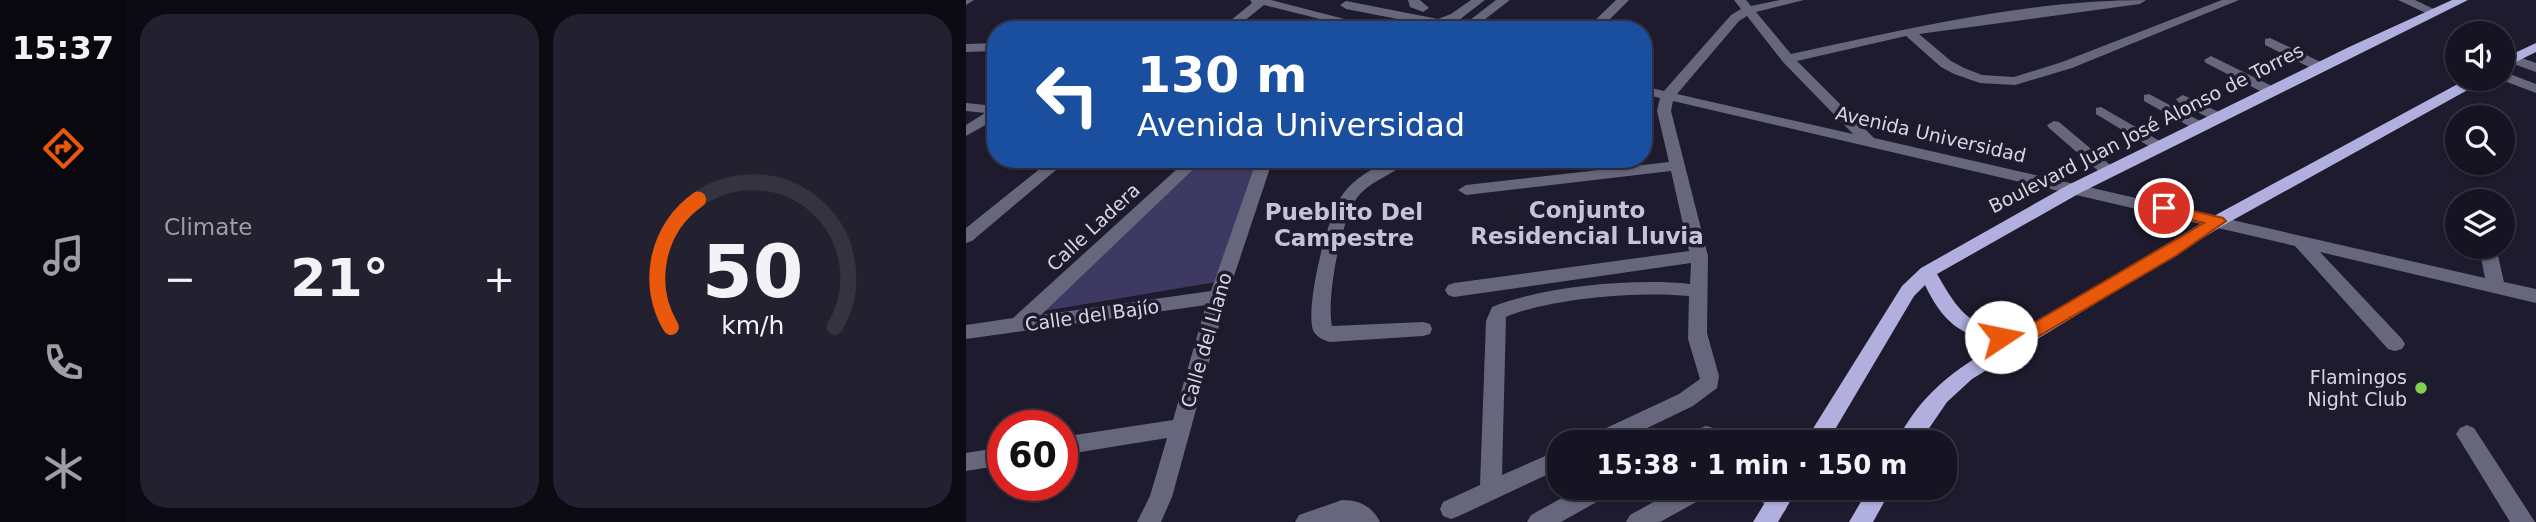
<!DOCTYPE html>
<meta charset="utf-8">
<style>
:root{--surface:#161422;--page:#23212f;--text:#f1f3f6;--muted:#9e9ea5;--line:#353340;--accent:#ea580c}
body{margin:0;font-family:"DejaVu Sans",sans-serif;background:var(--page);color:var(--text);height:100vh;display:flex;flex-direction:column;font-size:26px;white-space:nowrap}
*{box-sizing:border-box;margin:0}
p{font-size:23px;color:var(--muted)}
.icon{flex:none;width:38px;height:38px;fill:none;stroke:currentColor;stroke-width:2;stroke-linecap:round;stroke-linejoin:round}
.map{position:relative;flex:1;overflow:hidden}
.drawer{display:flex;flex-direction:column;gap:14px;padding:14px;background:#0c0b13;width:840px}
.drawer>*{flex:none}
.guide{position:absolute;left:21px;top:21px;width:665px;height:147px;border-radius:28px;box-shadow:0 2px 5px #0004,0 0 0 2px var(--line);background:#1a4fa0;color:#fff;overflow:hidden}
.buttons{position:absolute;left:1479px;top:21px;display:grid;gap:14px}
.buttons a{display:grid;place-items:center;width:70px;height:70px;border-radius:50%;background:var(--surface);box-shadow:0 2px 5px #0004,0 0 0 2px var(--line);font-size:35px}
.speed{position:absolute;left:21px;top:410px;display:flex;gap:14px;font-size:35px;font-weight:700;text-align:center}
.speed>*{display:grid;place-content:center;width:91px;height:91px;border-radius:50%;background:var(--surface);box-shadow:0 2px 5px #0004,0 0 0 2px var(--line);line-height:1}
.speed .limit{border:10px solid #d22;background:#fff;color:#111}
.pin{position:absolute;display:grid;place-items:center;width:60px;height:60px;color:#fff;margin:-30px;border:4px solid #fff;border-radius:50%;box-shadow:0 2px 7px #0007}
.me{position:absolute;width:77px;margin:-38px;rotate:79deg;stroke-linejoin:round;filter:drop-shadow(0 0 5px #0008)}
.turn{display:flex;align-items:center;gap:24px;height:147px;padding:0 35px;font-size:32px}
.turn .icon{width:91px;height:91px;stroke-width:2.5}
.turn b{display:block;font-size:49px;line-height:60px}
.big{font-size:52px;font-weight:700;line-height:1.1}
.drawer .tile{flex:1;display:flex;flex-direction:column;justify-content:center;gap:10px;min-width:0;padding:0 24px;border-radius:28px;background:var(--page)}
.drawer .dial{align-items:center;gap:0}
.dial svg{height:182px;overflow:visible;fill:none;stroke:var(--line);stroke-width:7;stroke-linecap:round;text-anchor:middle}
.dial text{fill:var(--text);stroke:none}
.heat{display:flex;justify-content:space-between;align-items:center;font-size:38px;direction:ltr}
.drawer .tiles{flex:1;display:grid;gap:14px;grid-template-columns:repeat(2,1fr)}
.trip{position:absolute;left:581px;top:430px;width:410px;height:70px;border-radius:28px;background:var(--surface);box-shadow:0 2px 5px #0004,0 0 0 2px var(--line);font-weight:700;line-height:70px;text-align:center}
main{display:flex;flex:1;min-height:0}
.tab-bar{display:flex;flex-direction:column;width:126px;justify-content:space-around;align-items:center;background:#09080e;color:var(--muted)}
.tab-bar .icon{width:49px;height:49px}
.tab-bar .on{color:var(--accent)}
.tab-bar b{font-size:32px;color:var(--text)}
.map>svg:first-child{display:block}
</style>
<main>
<nav class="tab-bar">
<b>15:37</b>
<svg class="icon on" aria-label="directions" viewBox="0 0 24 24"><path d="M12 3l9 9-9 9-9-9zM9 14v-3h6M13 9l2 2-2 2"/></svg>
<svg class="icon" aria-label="music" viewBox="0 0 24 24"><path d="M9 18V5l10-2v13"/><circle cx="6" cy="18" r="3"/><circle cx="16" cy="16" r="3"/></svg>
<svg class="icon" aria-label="phone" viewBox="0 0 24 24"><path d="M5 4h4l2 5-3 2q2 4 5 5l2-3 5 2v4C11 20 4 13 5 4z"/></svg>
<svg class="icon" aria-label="climate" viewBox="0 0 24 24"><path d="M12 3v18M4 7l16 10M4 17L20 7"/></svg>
</nav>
<section class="drawer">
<div class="tiles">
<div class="tile"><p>Climate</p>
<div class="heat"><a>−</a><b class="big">21°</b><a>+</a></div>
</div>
<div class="tile dial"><svg viewBox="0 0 100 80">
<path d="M14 69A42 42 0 1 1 86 69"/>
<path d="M14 69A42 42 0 0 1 26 13" stroke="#ea580c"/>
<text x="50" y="56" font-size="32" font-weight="700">50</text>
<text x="50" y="72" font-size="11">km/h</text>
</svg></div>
</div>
</section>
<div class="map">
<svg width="1570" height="522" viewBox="0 0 1570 522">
<rect width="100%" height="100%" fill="#1d1b2d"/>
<!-- green -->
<polygon fill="#3d3963" points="236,159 293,159 250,282 72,312"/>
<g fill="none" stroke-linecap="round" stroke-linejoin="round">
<!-- minor -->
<g fill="#66667c" fill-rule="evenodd">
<polygon points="0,0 8,0 0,5"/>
<polygon points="284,0 305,0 421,30 398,30 298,5 267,30 253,30 286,3"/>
<polygon points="442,0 454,0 463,8 457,12 444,7"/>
<polygon points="505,0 519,0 493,20 473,27 380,9 374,5 380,1 472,19 485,14"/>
<polygon points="530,0 544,0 505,30 491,30"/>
<polygon points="650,0 663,0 633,30 619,30"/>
<path d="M768,0H780L785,6L814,0H838L790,12L825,54C940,29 1062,0 1180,0L1174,4L953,34L985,61L998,68L1016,75L1048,77L1096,62L1256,0H1273L1106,68L1049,85L1014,83L988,74L975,67L940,36L831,61L908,138L1519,278L1513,247H1530L1538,282L1570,289V303L1354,252L1436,339L1439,344L1436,349L1429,351L1422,349L1329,246L707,101L705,111L742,256L741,333L753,376L751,388L727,406L650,443H618L621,437L713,394L734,379L722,339L723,296C676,291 584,298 540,317L536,475L593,450V469L493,516L485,519L477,516L474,509L477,502L514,485L520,321L526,307C577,286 669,278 724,284L725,263L488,297L482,295L479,290L482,285L488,283L723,251L705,171L500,195L492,190L500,185L703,162L691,111L694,98L677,94V86L698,91L765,15L775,9ZM781,16L817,62L887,134L711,94L773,21Z"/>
<polygon points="1432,0 1449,0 1474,12 1464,15"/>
<polygon points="1304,38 1359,64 1361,67 1354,71 1349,70 1299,45 1299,39"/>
<polygon points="30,43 30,51 0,52 0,44"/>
<polygon points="1547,55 1570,63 1570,72 1542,62 1540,59"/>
<polygon points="1245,56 1310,88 1312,91 1310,94 1300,94 1240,63 1238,60"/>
<polygon points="1536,71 1570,84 1570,93 1533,79 1536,79"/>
<polygon points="1183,94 1238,123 1240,126 1233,130 1228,129 1178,101 1178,95"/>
<polygon points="1217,95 1257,114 1259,117 1252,121 1247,120 1212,102 1210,99"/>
<polygon points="0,103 30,106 30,119 0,136 0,125 19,113 0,111"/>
<polygon points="1135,107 1199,144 1202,147 1194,152 1189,150 1130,114 1130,108"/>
<polygon points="1088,121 1093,122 1149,169 1151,172 1149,175 1137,175 1083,128 1081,125"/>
<polygon points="86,159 103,159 6,241 0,243 0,228"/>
<polygon points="222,159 238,159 75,315 245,291 291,159 307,159 261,297 206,497 195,522 171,522 184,496 201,438 96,455 96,437 207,420 240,305 0,339 0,325 47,318"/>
<path d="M424,159H443C430,174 408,179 394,194C375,215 360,299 366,326L457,322L464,324L466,329L464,334L457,336L364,342C357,340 350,337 347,330C339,306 361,216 377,194C388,178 407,169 424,159Z"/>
<polygon points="1501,425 1508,428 1569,522 1544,522 1490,434 1494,428"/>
<polygon points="740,426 763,432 771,443 708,443 711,437"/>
<polygon points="37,447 37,465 0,471 0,453"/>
<polygon points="614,488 646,488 643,495 595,522 561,522 565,515"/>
<polygon points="713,488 746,488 743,495 694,522 660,522 664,515"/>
<polygon points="785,488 811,488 822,504 819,511 811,514 803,511"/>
<path d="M376,500C393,500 406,506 414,522H329L333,515Z"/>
</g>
<!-- major -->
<g fill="#b0afde" fill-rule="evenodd">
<path d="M1486,0H1502L1114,193L971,274C995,316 1004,327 1054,332L1246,217L1501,79H1518L1516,82L1258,225L1006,379L981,402L953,443H930C954,394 988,370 1034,343C993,335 977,322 959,285L948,296L861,443H838L936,286L955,268L1102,185L1383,47Z"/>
<polygon points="1570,43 1570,52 1536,69 1536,59"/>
<polygon points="808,488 832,488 812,522 787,522"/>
<polygon points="903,488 926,488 907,522 883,522"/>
</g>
</g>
<!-- route -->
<polygon fill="#ea580c" stroke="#983908" stroke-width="2" points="1198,204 1257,218 1260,221 1211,255 1061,343 1055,345 1029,342 1027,337 1029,332 1052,332 1238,223 1193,212 1191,208 1193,205"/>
<!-- markers -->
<circle fill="#7ed153" stroke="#1d1b2d" stroke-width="2.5" cx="1455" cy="388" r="7"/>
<g text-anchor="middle" stroke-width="7" stroke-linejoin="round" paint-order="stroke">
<!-- street labels -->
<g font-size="19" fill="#d7d7e3" stroke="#1d1b2d">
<text transform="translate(1180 128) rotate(-27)" y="7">Boulevard Juan José Alonso de Torres</text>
<text transform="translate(965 134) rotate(13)" y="7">Avenida Universidad</text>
<text transform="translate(127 227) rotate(-43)" y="7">Calle Ladera</text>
<text transform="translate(126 315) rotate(-8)" y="7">Calle del Bajío</text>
<text transform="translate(240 340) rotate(-74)" y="7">Calle del Llano</text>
</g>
<!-- poi labels -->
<g font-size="19" fill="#d7d7e3" stroke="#1d1b2d" text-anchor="end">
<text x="1441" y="384">Flamingos<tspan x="1441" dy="22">Night Club</tspan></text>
</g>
<!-- quarter labels -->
<g font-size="23" font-weight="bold" fill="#c4c3db" stroke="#1d1b2d">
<text x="621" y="218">Conjunto<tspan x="621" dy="26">Residencial Lluvia</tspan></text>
<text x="378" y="220">Pueblito Del<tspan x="378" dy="26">Campestre</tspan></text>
</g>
</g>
</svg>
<div class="buttons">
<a><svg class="icon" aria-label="sound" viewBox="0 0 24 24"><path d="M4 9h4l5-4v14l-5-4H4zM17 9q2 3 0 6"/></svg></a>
<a><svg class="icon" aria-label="search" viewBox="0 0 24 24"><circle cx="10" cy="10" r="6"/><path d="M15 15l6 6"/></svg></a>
<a><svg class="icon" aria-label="layers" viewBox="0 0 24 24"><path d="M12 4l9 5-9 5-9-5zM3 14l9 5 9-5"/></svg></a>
</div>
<div class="speed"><div class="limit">60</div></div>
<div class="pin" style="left:1198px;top:208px;background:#d93025"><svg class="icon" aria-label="arrive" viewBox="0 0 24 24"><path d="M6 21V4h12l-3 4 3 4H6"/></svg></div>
<svg class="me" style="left:1035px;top:337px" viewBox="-20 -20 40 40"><circle r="19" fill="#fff"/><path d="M0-13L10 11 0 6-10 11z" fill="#ea580c"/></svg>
<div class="trip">15:38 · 1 min · 150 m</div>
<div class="guide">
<div class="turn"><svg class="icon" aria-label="left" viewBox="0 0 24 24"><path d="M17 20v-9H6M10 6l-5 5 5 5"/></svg><div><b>130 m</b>Avenida Universidad</div></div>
</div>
</div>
</main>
